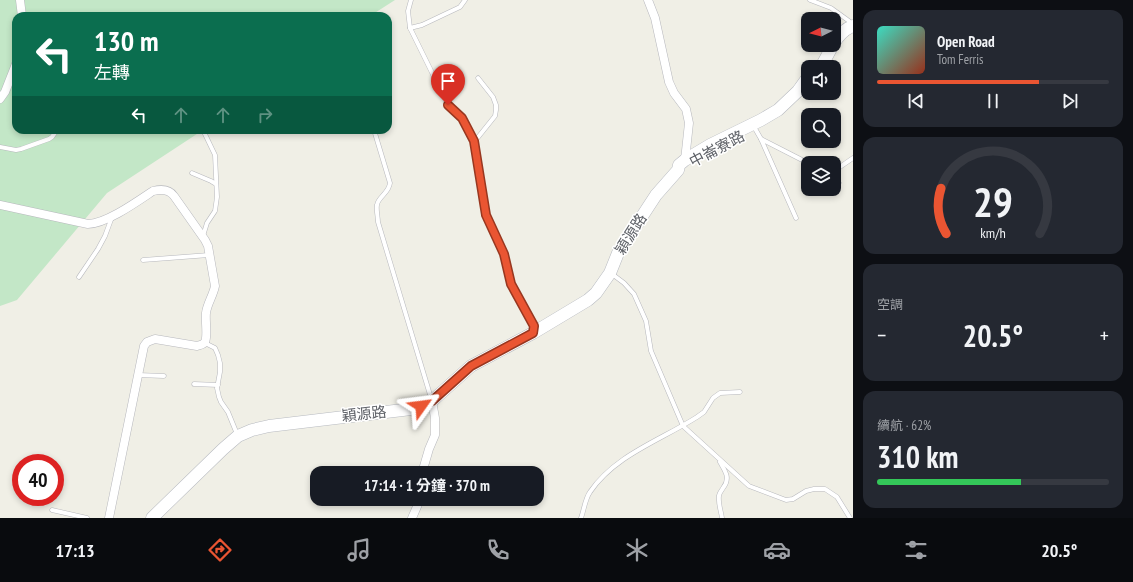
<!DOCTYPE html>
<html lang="zh-TW">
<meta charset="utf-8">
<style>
:root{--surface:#171b24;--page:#242831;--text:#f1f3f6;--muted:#9ea1a6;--line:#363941;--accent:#ea5532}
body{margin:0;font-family:"PT Sans Narrow","Noto Sans TC",sans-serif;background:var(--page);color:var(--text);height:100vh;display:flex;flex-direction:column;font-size:15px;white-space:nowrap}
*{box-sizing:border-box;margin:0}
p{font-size:13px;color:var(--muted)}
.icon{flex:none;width:22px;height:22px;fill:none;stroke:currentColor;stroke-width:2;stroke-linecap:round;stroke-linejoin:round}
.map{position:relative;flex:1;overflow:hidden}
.sheet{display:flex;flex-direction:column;gap:10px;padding:10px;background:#0d0f14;width:280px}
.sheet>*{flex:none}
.hud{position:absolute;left:12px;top:12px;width:380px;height:122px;border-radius:12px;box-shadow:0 2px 6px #0003;background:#0b6e4f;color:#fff;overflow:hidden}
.needle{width:26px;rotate:264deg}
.fabs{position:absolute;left:801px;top:12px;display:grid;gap:8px}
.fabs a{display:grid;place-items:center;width:40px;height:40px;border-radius:8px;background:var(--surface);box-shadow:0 2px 6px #0003;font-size:20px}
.speed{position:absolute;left:12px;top:454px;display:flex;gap:8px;font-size:20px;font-weight:700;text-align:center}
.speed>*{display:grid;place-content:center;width:52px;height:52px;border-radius:50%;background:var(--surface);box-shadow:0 2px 6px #0003;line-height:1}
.speed .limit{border:6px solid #d22;background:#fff;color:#111}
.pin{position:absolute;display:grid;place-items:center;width:34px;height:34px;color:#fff;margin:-41px -17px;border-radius:50% 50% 50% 0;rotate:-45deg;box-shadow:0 0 4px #0007}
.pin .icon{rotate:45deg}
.me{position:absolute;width:44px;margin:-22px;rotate:59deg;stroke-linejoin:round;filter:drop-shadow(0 0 3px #0008)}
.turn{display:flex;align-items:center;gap:14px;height:84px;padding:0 16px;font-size:18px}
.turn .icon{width:52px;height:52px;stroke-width:2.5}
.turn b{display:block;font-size:28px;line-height:34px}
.lanes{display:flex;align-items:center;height:38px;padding:0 16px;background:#0003;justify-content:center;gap:20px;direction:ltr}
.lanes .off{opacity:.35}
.big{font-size:30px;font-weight:700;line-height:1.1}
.sheet .card{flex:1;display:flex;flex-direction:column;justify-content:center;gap:6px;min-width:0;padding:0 14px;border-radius:12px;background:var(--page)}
.sheet .dial{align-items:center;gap:0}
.dial svg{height:104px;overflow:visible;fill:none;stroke:var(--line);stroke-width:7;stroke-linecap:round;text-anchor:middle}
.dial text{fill:var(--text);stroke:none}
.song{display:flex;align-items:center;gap:12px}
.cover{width:48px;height:48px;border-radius:6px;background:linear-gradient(135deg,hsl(170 70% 55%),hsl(10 70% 35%))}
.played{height:4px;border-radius:2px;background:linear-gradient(90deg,var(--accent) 70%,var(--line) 70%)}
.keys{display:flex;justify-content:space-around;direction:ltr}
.heat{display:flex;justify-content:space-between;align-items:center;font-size:22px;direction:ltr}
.charge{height:6px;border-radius:3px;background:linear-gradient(90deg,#34c759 62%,var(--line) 0)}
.trip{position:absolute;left:310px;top:466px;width:234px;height:40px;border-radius:12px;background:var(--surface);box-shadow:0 2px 6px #0003;font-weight:700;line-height:40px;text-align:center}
.tab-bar{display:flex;height:64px;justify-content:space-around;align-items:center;background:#090b0e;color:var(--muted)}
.tab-bar .icon{width:28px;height:28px}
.tab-bar .on{color:var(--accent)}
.tab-bar b{font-size:18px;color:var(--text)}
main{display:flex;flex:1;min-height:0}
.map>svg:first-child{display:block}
</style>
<main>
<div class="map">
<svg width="853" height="518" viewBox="0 0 853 518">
<rect width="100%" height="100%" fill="#f0efe6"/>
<!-- green -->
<polygon fill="#c3e7c7" points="0,0 395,0 370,16 16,16 16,130 203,130 107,193 17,300 0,306"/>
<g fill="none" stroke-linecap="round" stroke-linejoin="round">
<!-- lane casing -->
<g stroke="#b7b8bd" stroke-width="5">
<g id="lane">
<polyline points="411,0 408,11 410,28 448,105 462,118 475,141 487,215 504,254 511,284 534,326 533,331"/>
<polyline points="810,0 831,8 849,21"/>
<polyline points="410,28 422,25 460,7 465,0"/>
<polyline points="753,125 761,139 796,218"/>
<path d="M374,130L390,183C389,193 378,197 377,205C376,210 378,217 378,222L431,398"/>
<polyline points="761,139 808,163"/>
<polyline points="475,141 495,116 496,110 496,105 493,97 478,78"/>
<polyline points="0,147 16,150 21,149 49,139 52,137 57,130"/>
<polyline points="192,173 211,181 216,184"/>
<polyline points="834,173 837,169 853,158"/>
<polyline points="834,179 839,183"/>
<polyline points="203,236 207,223 215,211 217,197 215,155 203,130"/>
<polyline points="143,260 209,255"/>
<polyline points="612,274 624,283 634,294 646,321 651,351 683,426 749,486 786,500 793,499 806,491 814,489 825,489 837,497 850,518"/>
<polyline points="79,277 98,249 105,236 112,217"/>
<polyline points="205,343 215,348 218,355 220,363 220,372 217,388 219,397 221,402 228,412 237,434"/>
<polyline points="138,375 164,376"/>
<polyline points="194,384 218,385"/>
<path d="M720,462C725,471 731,478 723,488C722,490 719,493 719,496C718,503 721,511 722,518"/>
<polyline points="52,510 87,518"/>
<path d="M581,518C584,510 585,499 590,492C615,455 661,440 697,417L704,412L713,398L720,393L740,392"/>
</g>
</g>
<!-- street casing -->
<g stroke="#b7b8bd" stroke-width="9">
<g id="street">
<polyline points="20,0 22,16"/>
<polyline points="648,0 655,18 669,82 674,93 686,109 689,123 685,160"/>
<polyline points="0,99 5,92 16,64"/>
<path d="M0,205L88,224C106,224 138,201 153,191C161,189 169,189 174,196L205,240L208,246L215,286C213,296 207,304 206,313C205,321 208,336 205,342C203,345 200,345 197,346L155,339L147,342L144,346L109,518"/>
<polyline points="422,473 429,449 435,435 435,418 432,401"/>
<polyline points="412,518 419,502 419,499"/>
</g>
</g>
<!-- secondary casing -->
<g stroke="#b7bac0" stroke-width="13">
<g id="secondary">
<path d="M834,43C839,35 844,29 853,26"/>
<polyline points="821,67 833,45"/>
<polyline points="152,518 223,449 238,436 252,430 269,426 411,409 432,401 471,366 533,333 588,300 596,293 610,273 618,253 656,195 678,170 679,165 685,160 710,145 761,120 778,110 798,91 808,77"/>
</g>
</g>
<!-- lane -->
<use href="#lane" stroke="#fff" stroke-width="4"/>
<!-- street -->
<use href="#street" stroke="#fff" stroke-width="8"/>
<!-- secondary -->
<use href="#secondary" stroke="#fff" stroke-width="12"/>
</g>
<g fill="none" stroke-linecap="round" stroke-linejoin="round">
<!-- route casing -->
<g stroke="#983720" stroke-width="10">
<polyline id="route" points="421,406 432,401 471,366 533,333 534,326 511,284 504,254 486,215 474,141 462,118 448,105"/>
</g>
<!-- route -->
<use href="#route" stroke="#ea5532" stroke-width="7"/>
</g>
<g text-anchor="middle" stroke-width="3" stroke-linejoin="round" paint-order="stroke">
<!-- street labels -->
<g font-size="15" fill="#5e6167" stroke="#fff">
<text transform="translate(717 149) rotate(-28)" y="5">中崙寮路</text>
<text transform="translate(631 234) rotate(-58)" y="5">穎源路</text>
<text transform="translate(364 414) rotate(-6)" y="5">穎源路</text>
</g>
</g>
</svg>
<div class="fabs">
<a><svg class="needle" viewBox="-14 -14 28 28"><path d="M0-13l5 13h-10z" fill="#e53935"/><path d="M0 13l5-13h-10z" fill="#9ea1a6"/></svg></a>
<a><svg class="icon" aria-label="sound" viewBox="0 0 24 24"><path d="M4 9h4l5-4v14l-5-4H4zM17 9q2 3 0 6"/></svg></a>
<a><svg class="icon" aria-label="search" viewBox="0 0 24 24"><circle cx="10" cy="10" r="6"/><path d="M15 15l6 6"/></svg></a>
<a><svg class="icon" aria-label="layers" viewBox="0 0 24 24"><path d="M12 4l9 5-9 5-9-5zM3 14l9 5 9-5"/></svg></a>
</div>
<div class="speed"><div class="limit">40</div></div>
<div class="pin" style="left:448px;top:105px;background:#d93025"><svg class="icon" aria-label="arrive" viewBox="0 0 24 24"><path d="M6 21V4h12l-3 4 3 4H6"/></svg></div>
<svg class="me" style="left:421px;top:406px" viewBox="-20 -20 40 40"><path d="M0-17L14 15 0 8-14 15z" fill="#ea5532" stroke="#fff" stroke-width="4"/></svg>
<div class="trip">17:14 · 1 分鐘 · 370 m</div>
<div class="hud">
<div class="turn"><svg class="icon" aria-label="left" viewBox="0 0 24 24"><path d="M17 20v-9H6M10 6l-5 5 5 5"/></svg><div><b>130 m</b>左轉</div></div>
<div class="lanes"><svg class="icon" aria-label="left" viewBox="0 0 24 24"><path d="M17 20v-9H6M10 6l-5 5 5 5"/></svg><svg class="icon off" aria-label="ahead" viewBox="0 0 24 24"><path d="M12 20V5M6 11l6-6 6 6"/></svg><svg class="icon off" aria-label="ahead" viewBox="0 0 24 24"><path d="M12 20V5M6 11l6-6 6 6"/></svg><svg class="icon off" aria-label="right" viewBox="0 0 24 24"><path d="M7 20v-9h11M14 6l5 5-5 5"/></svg></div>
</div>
</div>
<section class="sheet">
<div class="card">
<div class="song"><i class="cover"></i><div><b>Open Road</b><p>Tom Ferris</p></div></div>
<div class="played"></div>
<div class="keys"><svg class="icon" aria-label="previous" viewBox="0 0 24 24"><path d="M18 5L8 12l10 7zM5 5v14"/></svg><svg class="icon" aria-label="pause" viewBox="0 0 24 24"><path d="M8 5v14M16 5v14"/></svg><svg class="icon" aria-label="next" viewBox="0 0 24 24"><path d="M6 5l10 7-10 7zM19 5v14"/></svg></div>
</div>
<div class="card dial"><svg viewBox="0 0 100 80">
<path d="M14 69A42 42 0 1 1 86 69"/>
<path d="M14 69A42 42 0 0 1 10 34" stroke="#ea5532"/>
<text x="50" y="56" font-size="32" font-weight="700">29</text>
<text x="50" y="72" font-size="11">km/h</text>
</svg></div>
<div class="card"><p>空調</p>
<div class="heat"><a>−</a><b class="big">20.5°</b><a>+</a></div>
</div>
<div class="card"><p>續航 · 62%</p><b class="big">310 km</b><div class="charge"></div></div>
</section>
</main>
<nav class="tab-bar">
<b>17:13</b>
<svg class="icon on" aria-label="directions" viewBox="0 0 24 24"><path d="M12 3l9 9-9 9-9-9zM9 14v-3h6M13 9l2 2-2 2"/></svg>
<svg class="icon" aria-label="music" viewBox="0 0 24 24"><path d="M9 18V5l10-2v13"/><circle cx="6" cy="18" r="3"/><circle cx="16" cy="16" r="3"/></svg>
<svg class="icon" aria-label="phone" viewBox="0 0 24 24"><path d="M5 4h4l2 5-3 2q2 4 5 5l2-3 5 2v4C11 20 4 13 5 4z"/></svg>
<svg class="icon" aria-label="climate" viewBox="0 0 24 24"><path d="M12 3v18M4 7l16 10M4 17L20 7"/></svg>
<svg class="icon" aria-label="car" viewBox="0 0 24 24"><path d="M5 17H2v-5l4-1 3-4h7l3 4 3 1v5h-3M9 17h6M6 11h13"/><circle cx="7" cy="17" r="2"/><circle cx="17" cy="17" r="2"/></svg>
<svg class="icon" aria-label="filters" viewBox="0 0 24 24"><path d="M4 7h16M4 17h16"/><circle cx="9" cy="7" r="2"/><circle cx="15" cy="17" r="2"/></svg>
<b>20.5°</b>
</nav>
